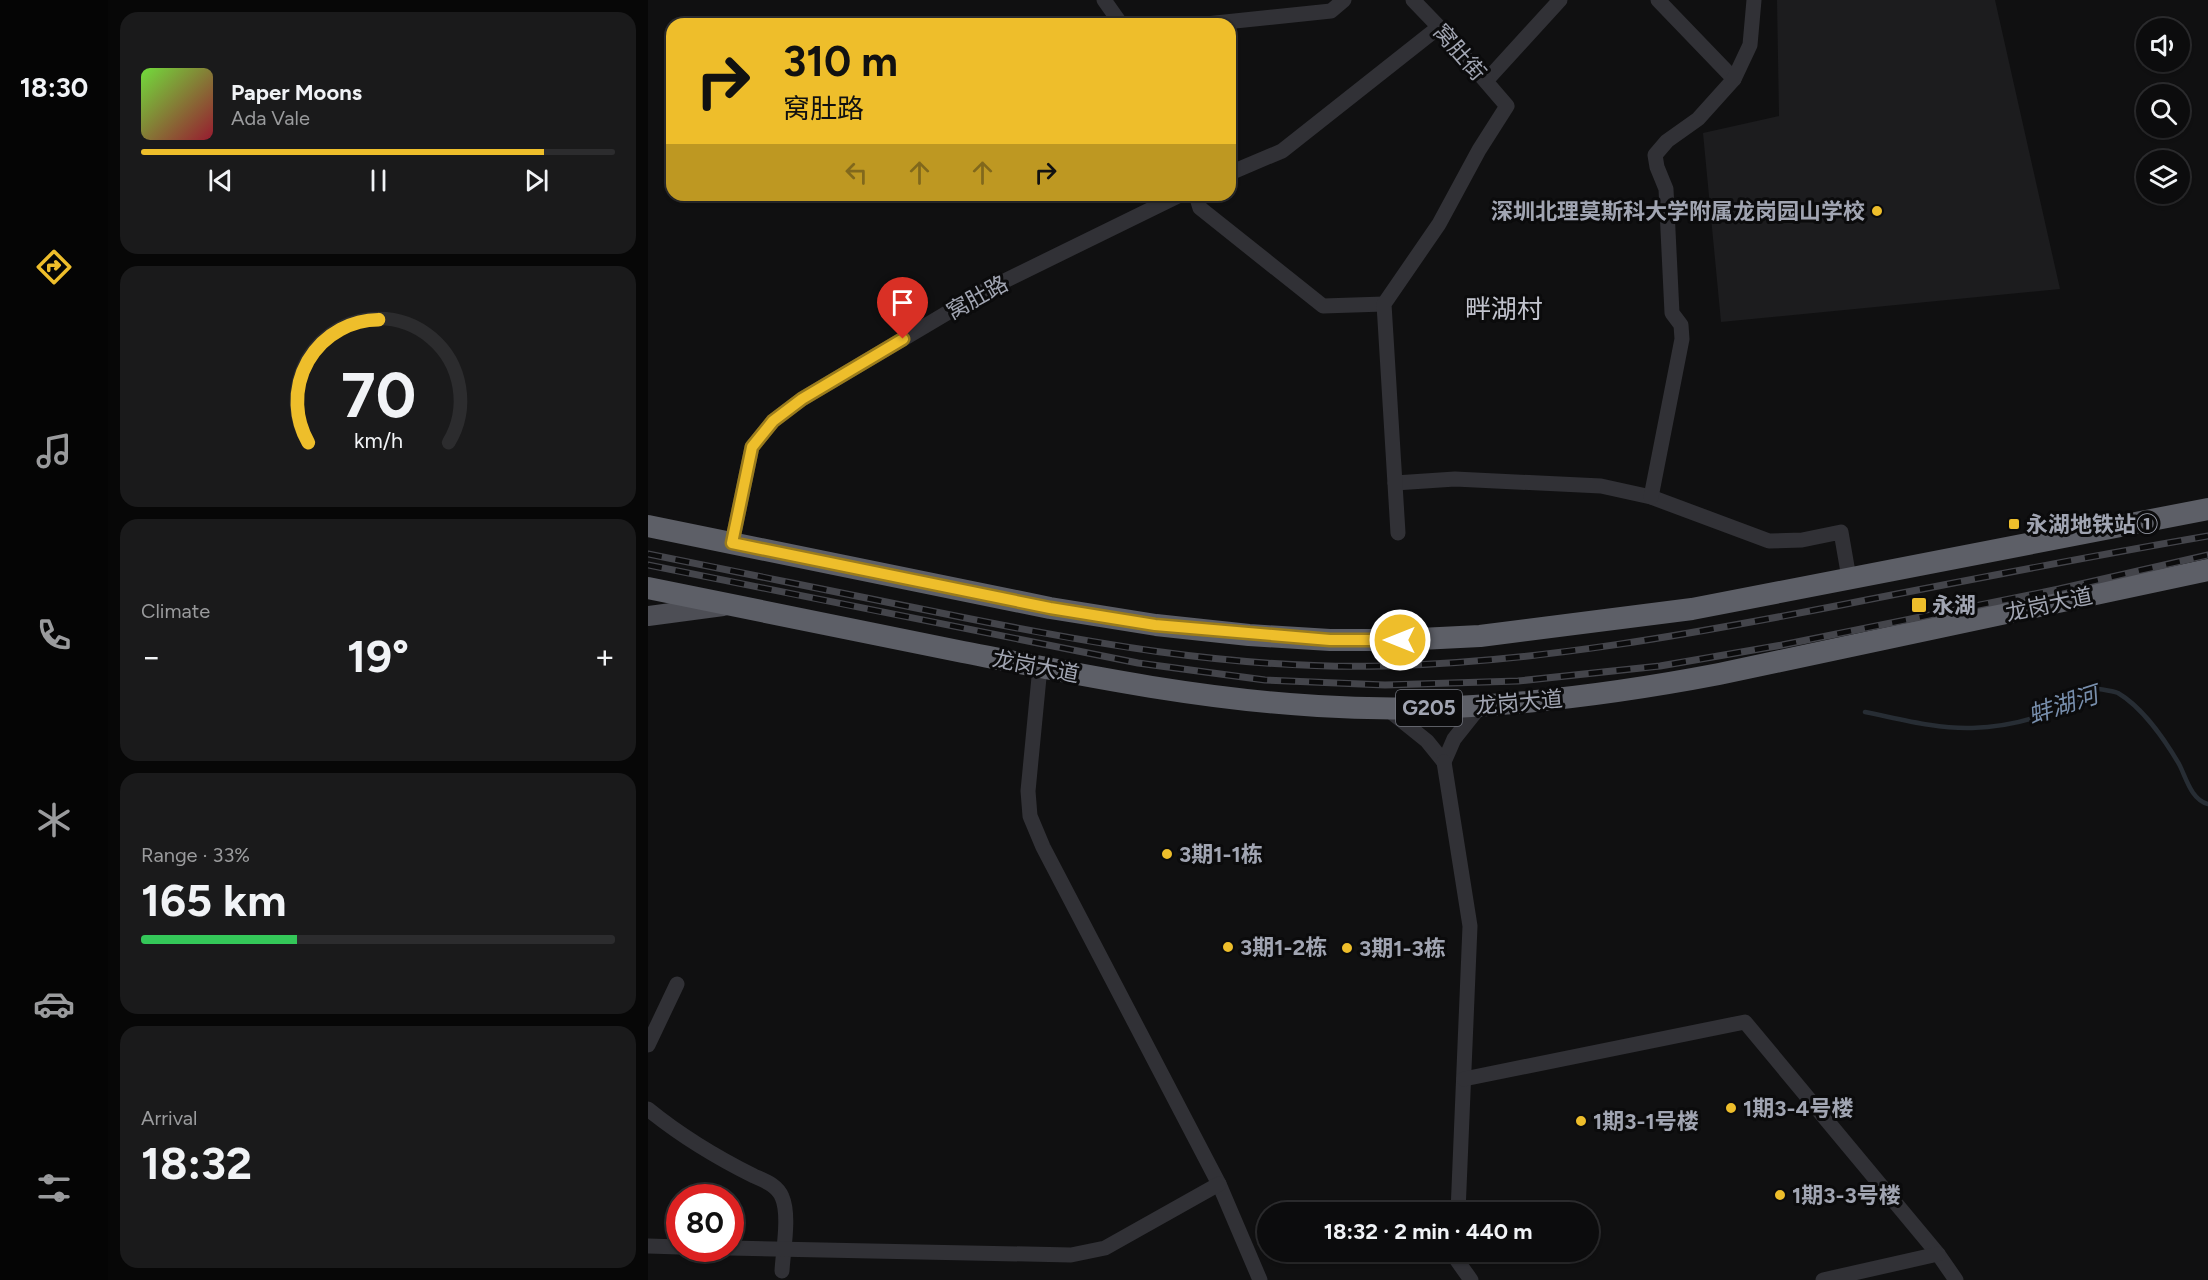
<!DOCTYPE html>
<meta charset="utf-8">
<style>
:root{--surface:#0c0c0d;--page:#1a1a1b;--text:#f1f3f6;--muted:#9a9b9d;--line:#2c2c2e;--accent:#eebe2b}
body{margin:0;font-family:Figtree,"Noto Sans SC",sans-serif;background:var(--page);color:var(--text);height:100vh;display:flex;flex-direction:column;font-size:22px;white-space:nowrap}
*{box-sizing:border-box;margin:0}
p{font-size:20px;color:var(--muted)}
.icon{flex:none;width:33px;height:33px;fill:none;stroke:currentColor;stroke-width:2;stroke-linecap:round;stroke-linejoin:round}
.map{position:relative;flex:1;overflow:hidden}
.sheet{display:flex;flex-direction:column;gap:12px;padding:12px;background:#070707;width:540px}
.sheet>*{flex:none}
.hud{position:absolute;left:18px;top:18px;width:570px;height:183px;border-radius:18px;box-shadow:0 2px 4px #0004,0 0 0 2px var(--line);background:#eebe2b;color:#111;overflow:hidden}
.controls{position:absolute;left:1488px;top:18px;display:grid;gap:12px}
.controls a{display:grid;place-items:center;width:54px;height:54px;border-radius:50%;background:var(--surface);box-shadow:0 2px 4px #0004,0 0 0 2px var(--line);font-size:30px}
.speed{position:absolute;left:18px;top:1184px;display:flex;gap:12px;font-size:30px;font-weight:700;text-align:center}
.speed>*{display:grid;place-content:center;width:78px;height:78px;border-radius:50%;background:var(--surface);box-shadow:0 2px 4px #0004,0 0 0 2px var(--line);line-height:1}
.speed .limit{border:9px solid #d22;background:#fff;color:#111}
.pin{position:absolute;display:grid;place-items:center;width:51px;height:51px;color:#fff;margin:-62px -26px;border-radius:50% 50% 50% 0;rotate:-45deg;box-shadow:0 0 6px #0007}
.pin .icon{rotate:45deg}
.me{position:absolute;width:66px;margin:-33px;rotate:270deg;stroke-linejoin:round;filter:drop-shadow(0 0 4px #0008)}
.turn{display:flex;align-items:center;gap:21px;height:126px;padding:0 18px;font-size:27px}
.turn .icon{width:78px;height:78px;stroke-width:2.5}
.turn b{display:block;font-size:42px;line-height:51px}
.lanes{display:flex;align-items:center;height:57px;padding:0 18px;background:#0003;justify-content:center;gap:30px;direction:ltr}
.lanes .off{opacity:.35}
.big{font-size:45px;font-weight:700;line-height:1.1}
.sheet .widget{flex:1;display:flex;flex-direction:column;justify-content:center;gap:9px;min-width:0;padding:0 21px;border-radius:18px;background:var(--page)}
.sheet .dial{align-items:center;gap:0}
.dial svg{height:156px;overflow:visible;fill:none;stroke:var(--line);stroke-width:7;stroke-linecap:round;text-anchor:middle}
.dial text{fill:var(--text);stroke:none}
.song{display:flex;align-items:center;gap:18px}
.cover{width:72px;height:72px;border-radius:9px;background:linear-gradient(135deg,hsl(100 70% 55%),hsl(350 70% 35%))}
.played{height:6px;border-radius:3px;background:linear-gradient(90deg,var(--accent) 85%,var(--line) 85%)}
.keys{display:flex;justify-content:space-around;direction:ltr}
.heat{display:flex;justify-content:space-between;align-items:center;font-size:33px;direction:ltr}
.charge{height:9px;border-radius:4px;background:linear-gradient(90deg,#34c759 33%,var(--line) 0)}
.trip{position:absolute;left:609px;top:1202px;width:342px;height:60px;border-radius:30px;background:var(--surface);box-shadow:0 2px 4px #0004,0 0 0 2px var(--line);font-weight:700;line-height:60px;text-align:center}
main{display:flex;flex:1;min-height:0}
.menu{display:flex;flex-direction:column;width:108px;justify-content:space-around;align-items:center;background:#050505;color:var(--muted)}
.menu .icon{width:42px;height:42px}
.menu .on{color:var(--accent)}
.menu b{font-size:27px;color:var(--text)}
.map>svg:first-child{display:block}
</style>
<main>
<nav class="menu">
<b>18:30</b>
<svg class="icon on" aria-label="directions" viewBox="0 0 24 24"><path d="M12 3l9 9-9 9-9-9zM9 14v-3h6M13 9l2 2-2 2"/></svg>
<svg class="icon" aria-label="music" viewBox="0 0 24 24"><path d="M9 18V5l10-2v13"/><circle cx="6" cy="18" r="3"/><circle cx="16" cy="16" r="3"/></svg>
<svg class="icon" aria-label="phone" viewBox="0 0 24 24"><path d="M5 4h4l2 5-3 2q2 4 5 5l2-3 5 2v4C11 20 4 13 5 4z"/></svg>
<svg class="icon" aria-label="climate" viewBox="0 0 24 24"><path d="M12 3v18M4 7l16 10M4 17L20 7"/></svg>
<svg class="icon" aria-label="car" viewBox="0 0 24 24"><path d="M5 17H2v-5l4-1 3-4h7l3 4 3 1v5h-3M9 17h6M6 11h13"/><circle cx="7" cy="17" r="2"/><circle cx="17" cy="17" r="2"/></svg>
<svg class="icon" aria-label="filters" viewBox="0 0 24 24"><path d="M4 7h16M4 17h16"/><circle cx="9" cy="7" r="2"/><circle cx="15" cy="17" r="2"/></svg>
</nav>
<section class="sheet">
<div class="widget">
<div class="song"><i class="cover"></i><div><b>Paper Moons</b><p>Ada Vale</p></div></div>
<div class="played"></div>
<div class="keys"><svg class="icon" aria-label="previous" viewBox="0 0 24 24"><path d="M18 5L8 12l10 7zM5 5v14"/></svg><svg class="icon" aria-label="pause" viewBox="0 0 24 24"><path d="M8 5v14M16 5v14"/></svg><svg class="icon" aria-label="next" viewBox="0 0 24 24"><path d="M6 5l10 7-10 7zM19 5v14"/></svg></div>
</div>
<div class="widget dial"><svg viewBox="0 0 100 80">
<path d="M14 69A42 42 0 1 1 86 69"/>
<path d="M14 69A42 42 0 0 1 50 6" stroke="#eebe2b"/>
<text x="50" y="56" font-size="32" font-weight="700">70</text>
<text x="50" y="72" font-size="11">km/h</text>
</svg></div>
<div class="widget"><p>Climate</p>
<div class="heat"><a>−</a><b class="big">19°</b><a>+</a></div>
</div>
<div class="widget"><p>Range · 33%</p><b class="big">165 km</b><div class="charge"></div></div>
<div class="widget"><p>Arrival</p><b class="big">18:32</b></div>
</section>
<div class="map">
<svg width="1560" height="1280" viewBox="0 0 1560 1280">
<rect width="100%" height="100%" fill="#101011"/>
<!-- built -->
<polygon fill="#1c1c1e" points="1129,0 1347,0 1412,289 1073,322 1055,133 1131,116"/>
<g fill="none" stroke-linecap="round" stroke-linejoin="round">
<!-- stream -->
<path stroke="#272d34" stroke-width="4.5" d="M1217,712C1252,719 1288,729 1324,728C1370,727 1412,712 1451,689C1457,690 1465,691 1470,693C1494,707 1517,740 1531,764C1538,777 1543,800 1560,804"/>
<!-- minor -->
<g stroke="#313136" stroke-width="15">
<polyline points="456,0 473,24"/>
<polyline points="1010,0 1086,79"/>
<polyline points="558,24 683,11 696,0"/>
<polyline points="838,81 912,0"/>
<polyline points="582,173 634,151 791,27"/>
<polyline points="548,195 552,208 675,306 736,304"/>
<polyline points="747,483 807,479 953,486 1003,497 1121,541 1154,540 1193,532 1201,578"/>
<polyline points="1003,497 1034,339 1033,325 1024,313 1018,189 1009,167 1007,155 1019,141 1050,119 1086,79 1102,45 1106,0"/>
<polyline points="750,533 736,304 791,224 831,150 859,106 791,27 765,0"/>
<polyline points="84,543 104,447 125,421 154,399 336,291 532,195"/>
<polyline points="392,667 380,791 382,816 395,847 571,1184 612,1280"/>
<polyline points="738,708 779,741 796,762 806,739 833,705"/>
<polyline points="796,762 822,926 810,1212"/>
<polyline points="0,1045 29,984"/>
<polyline points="816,1079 1097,1022 1290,1254 1308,1280"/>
<path d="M0,1109C33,1136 68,1157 106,1176C117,1181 129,1185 134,1197C142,1215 135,1251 134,1271"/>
<polyline points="0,1246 32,1247"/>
<polyline points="82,1248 423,1255 457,1248 571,1184"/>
<polyline points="808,1251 808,1259 823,1280"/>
<polyline points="1175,1280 1290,1254"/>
</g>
<!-- major -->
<polyline stroke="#4d4e55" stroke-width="20" points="0,616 75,606"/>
<!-- highway -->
<g stroke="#5d5f67" stroke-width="22">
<polyline points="0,526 402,608 508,625 601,635 682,640 752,640 832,636 1044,609 1560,509"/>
<path d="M0,588C105,609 210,630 315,652C433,675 550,699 670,706C804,715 940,699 1071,674L1560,570"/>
</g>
<!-- rail casing -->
<g stroke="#44454b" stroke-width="7">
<g id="rail">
<path d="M0,554C96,573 192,593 288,612C435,642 586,670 737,666C891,662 1043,634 1193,605C1315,581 1437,557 1560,536"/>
<polyline points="0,565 490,663 617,680 737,685 870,681 1012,666 1134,645 1411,589 1560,555"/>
</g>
</g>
<!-- rail -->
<use href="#rail" stroke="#0b0b0c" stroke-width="4.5" stroke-dasharray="14" stroke-linecap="butt"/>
</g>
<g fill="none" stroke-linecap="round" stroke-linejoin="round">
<!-- route casing -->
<g stroke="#9b7c1c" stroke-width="15">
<polyline id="route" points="255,339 154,399 125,421 104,447 84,543 402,608 507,625 682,640 752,640"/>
</g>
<!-- route -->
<use href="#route" stroke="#eebe2b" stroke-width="10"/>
</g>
<!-- markers -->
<g fill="#eebe2b" stroke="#0b0b0c" stroke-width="2">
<circle cx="1229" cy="211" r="6"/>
<rect x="1360" y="518" width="12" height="12" rx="3"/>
<rect x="1263" y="597" width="16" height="16" rx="3"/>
<circle cx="519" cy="854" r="6"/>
<circle cx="580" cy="947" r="6"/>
<circle cx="699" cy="948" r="6"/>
<circle cx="1083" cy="1108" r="6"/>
<circle cx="933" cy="1121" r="6"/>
<circle cx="1132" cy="1195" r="6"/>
</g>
<g text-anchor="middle" stroke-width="6" stroke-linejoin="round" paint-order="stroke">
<!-- shield labels -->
<rect fill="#0b0b0c" stroke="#747780" stroke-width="1.5" x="748" y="690" width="66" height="36" rx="4.5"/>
<g font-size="21" font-weight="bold" fill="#a1a5b2">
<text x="781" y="715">G205</text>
</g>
<!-- street labels -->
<g font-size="22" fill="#a1a5b2" stroke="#0b0b0c">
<text transform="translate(812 52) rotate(49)" y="8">窝肚街</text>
<text transform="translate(329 297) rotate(-29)" y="8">窝肚路</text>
<text transform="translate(1401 604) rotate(-12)" y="8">龙岗大道</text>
<text transform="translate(388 666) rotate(11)" y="8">龙岗大道</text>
<text transform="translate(871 702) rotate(-5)" y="8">龙岗大道</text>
</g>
<!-- poi labels -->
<g font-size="22" font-weight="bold" fill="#a1a5b2" stroke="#0b0b0c" text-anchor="start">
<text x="1217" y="219" text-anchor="end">深圳北理莫斯科大学附属龙岗园山学校</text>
<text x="1378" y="532">永湖地铁站①</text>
<text x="1284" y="613">永湖</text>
<text x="531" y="862">3期1-1栋</text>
<text x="592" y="955">3期1-2栋</text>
<text x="711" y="956">3期1-3栋</text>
<text x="1095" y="1116">1期3-4号楼</text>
<text x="945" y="1129">1期3-1号楼</text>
<text x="1144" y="1203">1期3-3号楼</text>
</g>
<!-- water labels -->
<g font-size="24" font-style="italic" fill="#788fad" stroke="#0b0b0c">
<text transform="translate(1415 705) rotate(-18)" y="8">蚌湖河</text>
</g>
<!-- quarter labels -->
<g font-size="26" fill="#c2c4ce" stroke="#0b0b0c">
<text x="856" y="318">畔湖村</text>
</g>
</g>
</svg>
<div class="controls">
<a><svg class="icon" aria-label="sound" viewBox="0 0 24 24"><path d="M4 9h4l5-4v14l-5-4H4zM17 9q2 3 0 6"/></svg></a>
<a><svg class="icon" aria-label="search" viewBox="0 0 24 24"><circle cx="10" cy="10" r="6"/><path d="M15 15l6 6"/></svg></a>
<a><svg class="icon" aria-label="layers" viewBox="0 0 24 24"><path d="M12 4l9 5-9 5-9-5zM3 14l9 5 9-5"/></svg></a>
</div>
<div class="speed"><div class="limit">80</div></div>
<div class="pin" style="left:255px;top:339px;background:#d93025"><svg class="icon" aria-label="arrive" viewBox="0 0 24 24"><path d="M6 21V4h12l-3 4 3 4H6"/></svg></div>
<svg class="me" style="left:752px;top:640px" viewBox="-20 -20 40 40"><circle r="17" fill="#eebe2b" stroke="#fff" stroke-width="3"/><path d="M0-11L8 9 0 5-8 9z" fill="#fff"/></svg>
<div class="trip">18:32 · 2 min · 440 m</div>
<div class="hud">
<div class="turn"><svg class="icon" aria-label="right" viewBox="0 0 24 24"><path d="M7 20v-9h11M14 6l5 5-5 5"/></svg><div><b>310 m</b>窝肚路</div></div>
<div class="lanes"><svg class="icon off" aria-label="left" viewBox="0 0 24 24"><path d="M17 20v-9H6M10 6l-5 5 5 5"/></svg><svg class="icon off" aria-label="ahead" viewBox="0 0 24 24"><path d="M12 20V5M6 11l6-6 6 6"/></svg><svg class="icon off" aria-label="ahead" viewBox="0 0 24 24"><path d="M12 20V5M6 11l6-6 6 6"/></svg><svg class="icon" aria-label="right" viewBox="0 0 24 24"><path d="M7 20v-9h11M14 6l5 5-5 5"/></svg></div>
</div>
</div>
</main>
